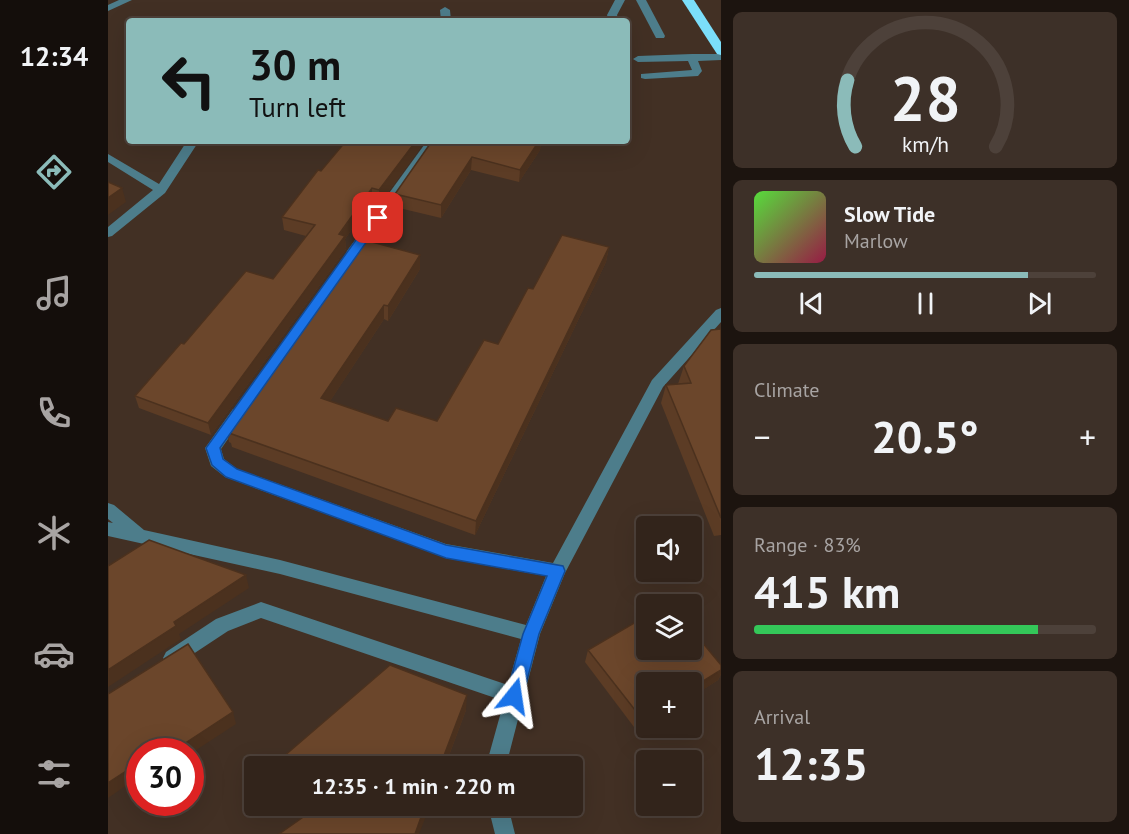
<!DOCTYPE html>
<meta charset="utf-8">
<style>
:root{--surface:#32241b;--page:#3d3028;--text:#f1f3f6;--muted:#a8a4a3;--line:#4d413a;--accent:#8bbbb9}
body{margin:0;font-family:"PT Sans",sans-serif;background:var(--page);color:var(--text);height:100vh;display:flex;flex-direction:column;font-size:22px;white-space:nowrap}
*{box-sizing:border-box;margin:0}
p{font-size:20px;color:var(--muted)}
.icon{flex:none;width:33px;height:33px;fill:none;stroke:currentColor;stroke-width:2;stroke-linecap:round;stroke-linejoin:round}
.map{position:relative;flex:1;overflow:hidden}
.panel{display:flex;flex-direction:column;gap:12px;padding:12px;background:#1c140f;width:408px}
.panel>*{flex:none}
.banner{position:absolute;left:18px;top:18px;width:504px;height:126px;border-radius:6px;box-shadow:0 6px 24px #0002,0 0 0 2px var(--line);background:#8bbbb9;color:#111;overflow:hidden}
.buttons{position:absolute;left:528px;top:516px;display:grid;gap:12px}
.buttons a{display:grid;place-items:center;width:66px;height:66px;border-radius:6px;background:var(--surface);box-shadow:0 6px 24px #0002,0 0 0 2px var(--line);font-size:30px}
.speed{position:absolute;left:18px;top:738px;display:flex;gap:12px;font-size:30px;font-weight:700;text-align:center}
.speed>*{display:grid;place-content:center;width:78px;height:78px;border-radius:50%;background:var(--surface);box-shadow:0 6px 24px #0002,0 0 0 2px var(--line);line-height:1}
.speed .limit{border:9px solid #d22;background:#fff;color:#111}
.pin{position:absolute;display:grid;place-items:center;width:51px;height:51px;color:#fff;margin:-26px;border-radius:12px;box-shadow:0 3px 9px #0006}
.me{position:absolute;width:66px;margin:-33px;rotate:15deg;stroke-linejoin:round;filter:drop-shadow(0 0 4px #0008)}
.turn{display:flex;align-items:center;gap:21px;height:126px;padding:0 24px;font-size:27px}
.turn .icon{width:78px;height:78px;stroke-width:2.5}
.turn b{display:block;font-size:42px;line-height:51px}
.big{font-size:45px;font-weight:800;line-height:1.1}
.panel .tile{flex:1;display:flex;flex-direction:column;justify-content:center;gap:9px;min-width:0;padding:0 21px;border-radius:9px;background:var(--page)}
.panel .dial{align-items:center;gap:0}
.dial svg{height:156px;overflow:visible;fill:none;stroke:var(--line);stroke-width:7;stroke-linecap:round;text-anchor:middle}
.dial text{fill:var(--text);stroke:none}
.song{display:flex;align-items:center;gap:18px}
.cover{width:72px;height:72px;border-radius:9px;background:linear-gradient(135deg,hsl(110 70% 55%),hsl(340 70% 35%))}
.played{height:6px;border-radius:3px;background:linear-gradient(90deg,var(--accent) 80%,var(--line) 80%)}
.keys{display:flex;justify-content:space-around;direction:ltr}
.heat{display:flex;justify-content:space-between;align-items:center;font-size:33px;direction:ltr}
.charge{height:9px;border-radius:4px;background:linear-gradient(90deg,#34c759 83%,var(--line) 0)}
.trip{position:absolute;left:136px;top:756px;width:339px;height:60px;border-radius:6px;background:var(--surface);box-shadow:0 6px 24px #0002,0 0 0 2px var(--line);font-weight:800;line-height:60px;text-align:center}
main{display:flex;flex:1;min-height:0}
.tabs{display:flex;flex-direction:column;width:108px;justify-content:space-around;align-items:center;background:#140e0b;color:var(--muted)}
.tabs .icon{width:42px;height:42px}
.tabs .selected{color:var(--accent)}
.tabs b{font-size:27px;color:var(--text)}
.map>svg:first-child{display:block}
</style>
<main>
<nav class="tabs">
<b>12:34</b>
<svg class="icon selected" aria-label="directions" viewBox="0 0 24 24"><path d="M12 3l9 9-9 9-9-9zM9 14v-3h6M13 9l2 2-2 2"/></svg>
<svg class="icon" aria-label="music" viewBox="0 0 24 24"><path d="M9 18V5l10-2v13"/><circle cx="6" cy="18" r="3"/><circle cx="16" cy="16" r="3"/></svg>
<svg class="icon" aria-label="phone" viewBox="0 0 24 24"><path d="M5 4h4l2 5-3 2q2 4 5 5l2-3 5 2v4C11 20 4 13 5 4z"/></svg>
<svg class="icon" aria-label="climate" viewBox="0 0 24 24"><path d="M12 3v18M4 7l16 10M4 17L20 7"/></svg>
<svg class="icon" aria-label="car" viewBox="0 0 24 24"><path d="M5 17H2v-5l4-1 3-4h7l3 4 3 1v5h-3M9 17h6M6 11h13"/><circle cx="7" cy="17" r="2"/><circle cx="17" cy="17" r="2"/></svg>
<svg class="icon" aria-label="filters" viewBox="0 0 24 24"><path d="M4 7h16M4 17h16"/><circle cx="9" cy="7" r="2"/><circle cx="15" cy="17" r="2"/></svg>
</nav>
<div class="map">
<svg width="613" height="834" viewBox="0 0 613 834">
<rect width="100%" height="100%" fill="#423024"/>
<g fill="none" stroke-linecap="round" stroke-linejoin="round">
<!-- minor -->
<g fill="#4d7d8b" fill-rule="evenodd">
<polygon points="11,0 24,0 0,11 0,5"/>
<polygon points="507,0 517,0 509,15 511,21 501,21 499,15"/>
<polygon points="528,0 538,0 557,36 556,38 548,38"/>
<polygon points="337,7 342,10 343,21 333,21 332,10"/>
<polygon points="584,54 613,54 613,60 590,61 594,71 590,76 537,79 533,78 533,74 584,70 580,61 530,62 525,59 530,56"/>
<polygon points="79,141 91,141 57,193 4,236 0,237 0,227 45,190 0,162 0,154 51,184"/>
<polygon points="319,141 331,141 249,257 239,257 238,254 239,251"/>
<polygon points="613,308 613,322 555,387 457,573 432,634 398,766 378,766 396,701 153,618 120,631 70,664 64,666 58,664 55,658 58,652 108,619 153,602 400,685 413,639 172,574 0,536 0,522 5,523 0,519 0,503 6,505 36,530 172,560 418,625 438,576 338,558 117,477 103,466 97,448 100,444 125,409 135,409 137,413 135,417 113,449 116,459 129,469 338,544 445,563 544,380 608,310"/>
<polygon points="380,806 400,806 407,834 387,834"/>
</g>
<!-- highway -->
<polygon fill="#7bdefa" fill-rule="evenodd" points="574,0 586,0 613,42 613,55 609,54"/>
</g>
<!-- wall -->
<g fill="#5c3c25">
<polygon points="238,141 317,141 272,203 264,201 237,239 238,249 103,435 31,408 27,396 76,344 165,279 198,236 176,230 174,217"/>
<polygon points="324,141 433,141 432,150 411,182 363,170 333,218 287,207 287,194"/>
<polygon points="501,247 498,262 367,535 124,447 123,443 121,442 118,428 312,255 312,269 280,321 276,319 222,401 280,421 329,421 390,344 425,289"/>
<polygon points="613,329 613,535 606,536 553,403 558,385 570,384 576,366"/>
<polygon points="480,650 613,665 613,674 610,680 529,731 477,662"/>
<polygon points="358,710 337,766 177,766 175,757"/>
</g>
<!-- shaded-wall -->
<g fill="#4b311e">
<polygon points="308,141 317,141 272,203 271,190"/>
<polygon points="431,141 433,141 432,150 411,182 412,170"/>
<polygon points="364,157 363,170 333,218 333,205"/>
<polygon points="14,188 18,202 0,215 0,198"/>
<polygon points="264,188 264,201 237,239 238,249 103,435 100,423"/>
<polygon points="501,247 498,262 367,535 368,521"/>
<polygon points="312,255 312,269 280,321 280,306"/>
<polygon points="276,305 276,319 215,412 213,398"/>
<polygon points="138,575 141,588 71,634 73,639 0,687 0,670 66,622"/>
<polygon points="613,670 613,674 610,680 584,697 584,688"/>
<polygon points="359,695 358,710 337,766 332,766"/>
<polygon points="125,712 128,724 82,754 82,752 64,752"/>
<polygon points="538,716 538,725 529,731 534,719"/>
<polygon points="32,762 32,776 0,798 0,783"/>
<polygon points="317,806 322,806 311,834 307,834"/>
</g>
<!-- building -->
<g fill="#6b462b" stroke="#4b311e" stroke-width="1.5">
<polygon points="238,141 308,141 271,190 264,188 231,234 237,236 100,423 27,396 73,343 76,344 138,271 165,279 207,225 174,217 210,170 213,171"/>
<polygon points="324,141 431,141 412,170 364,157 333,205 287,194"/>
<polygon points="0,182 14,188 0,198"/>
<polygon points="454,235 501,247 368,521 121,433 123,430 118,428 253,239 312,255 280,306 276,305 213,398 280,421 288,408 329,421 376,340 390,344 420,288 425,289"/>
<polygon points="613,329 613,518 558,385 583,383 576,366 603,330"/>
<polygon points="41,540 138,575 66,622 68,626 0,670 0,566"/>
<polygon points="538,616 538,650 584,650 584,630 613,665 613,670 584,688 584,682 538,682 538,716 534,719 480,650"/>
<polygon points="80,644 125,712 64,752 32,752 32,762 0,783 0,694"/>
<polygon points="282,665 359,695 332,766 182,766 175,757"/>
<polygon points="211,806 317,806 307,834 171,834"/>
</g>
<!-- route -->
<polygon fill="#1a73e8" stroke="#114b97" stroke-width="1.5" points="270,214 275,218 274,220 112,448 115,459 129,469 338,545 455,566 457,571 431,634 415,696 412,702 406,704 400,702 398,696 415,634 439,576 338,558 118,477 104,465 98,448 266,215"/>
</svg>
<div class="buttons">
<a><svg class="icon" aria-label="sound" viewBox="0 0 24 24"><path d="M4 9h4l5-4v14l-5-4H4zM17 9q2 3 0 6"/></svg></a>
<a><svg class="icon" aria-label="layers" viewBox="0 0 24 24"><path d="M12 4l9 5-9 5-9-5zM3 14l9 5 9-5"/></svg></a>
<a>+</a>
<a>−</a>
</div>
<div class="speed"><div class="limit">30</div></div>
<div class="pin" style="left:270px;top:218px;background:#d93025"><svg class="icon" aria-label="arrive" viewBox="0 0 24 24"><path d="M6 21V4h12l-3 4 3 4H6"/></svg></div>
<svg class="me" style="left:406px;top:696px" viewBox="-20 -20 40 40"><path d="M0-17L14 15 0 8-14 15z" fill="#1a73e8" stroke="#fff" stroke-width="4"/></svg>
<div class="trip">12:35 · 1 min · 220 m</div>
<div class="banner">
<div class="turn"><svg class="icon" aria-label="left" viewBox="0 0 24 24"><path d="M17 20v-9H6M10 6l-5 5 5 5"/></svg><div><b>30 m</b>Turn left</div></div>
</div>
</div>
<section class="panel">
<div class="tile dial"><svg viewBox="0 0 100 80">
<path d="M14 69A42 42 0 1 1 86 69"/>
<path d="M14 69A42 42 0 0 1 10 35" stroke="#8bbbb9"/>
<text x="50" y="56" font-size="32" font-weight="700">28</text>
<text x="50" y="72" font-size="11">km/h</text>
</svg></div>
<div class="tile">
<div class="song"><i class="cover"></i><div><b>Slow Tide</b><p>Marlow</p></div></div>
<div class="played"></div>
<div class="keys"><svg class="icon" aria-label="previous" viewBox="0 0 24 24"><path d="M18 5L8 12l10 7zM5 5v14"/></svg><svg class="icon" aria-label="pause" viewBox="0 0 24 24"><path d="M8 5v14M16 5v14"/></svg><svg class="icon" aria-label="next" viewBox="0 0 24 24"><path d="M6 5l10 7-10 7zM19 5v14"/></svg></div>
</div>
<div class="tile"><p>Climate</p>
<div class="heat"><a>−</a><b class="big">20.5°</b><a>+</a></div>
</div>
<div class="tile"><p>Range · 83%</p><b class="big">415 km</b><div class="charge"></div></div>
<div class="tile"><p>Arrival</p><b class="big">12:35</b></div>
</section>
</main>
